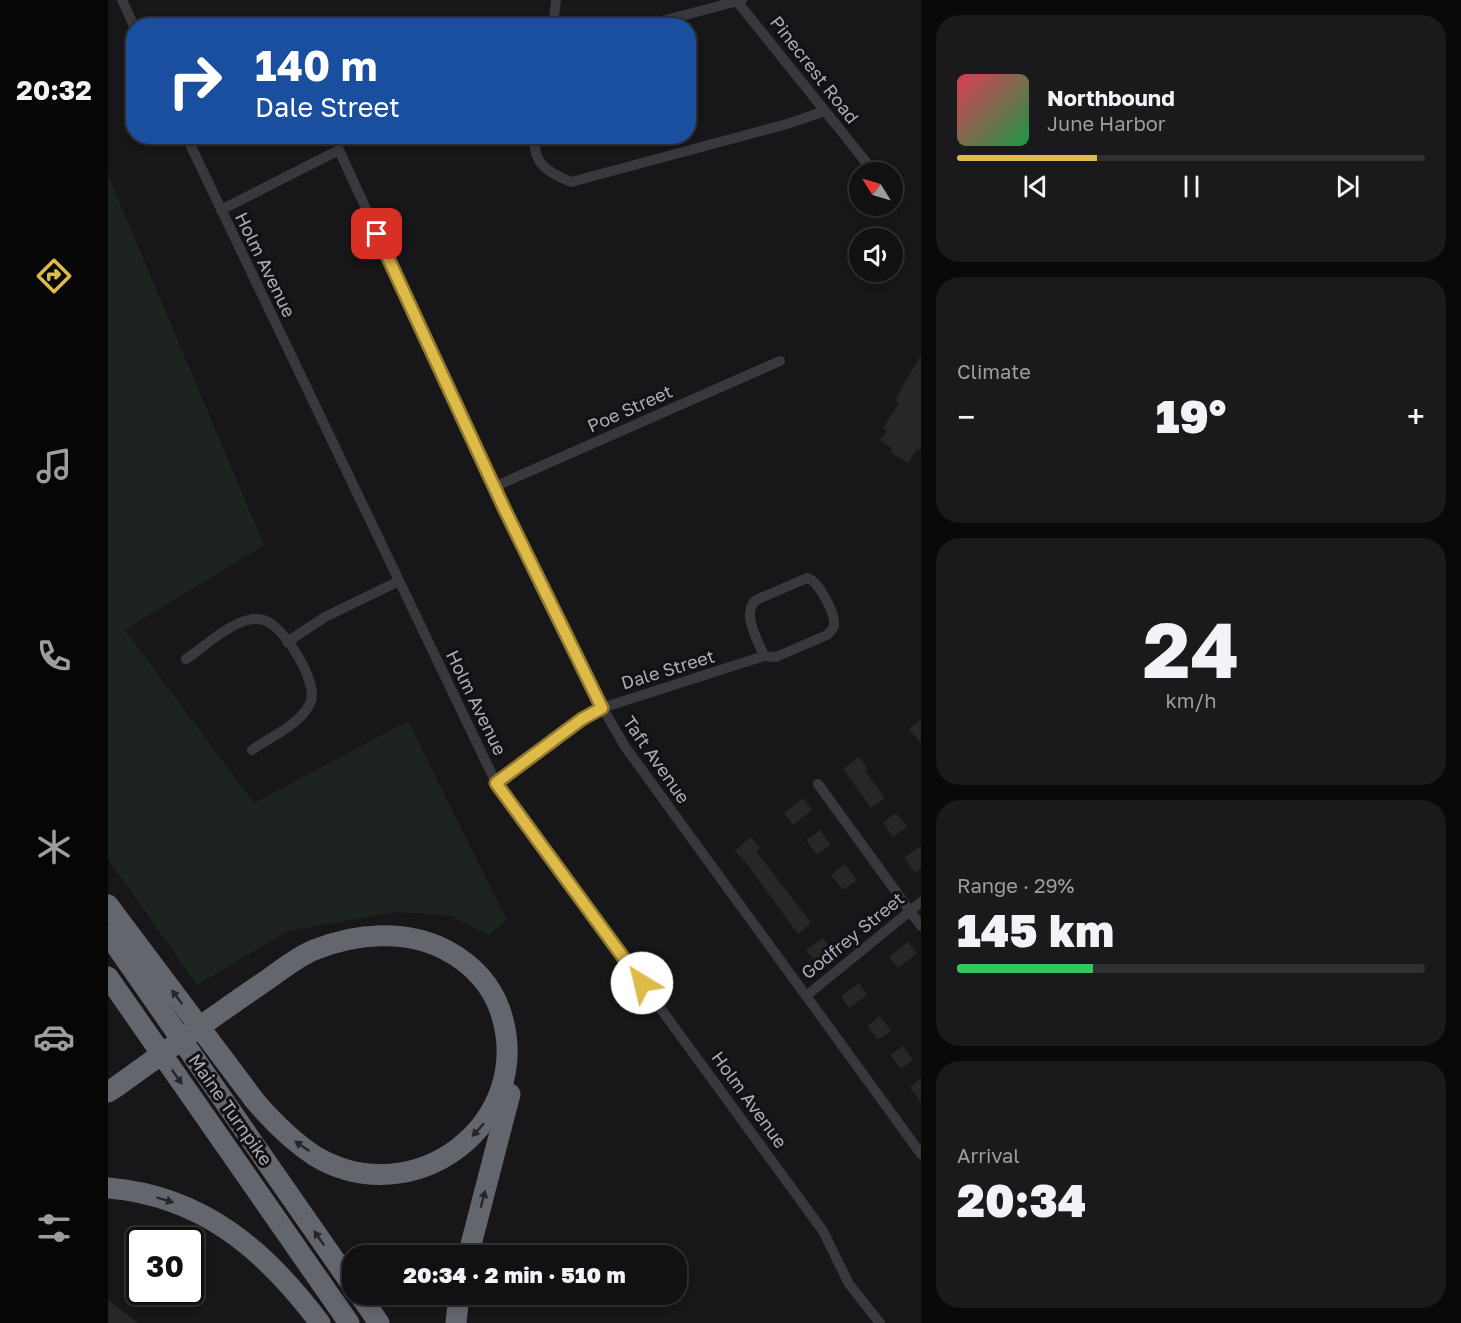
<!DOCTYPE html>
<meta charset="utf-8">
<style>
:root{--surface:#111012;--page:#1a191b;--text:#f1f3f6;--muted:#9c9d9f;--line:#303032;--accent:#deba48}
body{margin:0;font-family:"Golos Text",sans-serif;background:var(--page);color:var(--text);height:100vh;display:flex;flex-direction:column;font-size:22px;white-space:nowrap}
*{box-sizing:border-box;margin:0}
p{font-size:20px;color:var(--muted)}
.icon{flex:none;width:33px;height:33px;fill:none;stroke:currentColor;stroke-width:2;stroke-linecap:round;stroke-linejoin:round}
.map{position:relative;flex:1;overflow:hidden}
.details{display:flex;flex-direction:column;gap:15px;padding:15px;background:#09090a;width:540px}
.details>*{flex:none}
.banner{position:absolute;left:18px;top:18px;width:570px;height:126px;border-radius:24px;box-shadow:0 3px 9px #0003,0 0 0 2px var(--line);background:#1a4fa0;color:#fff;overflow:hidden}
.needle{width:39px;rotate:307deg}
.tools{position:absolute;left:741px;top:162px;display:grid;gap:12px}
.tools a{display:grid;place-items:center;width:54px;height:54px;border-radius:50%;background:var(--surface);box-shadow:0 3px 9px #0003,0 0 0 2px var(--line);font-size:30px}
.speed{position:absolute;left:18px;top:1227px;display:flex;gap:12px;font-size:30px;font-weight:700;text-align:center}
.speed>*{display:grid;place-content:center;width:78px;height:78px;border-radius:50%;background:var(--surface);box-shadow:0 3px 9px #0003,0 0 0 2px var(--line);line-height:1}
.speed .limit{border:3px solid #111;border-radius:9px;background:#fff;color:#111}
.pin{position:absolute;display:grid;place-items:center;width:51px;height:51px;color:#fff;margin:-26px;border-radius:12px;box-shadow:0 3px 9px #0006}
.me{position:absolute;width:66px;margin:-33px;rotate:324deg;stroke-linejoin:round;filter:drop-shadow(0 0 4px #0008)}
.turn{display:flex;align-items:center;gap:21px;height:126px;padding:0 30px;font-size:27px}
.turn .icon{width:78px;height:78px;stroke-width:2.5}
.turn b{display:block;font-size:42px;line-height:51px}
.big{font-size:45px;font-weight:800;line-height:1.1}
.details .widget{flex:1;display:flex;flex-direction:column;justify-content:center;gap:9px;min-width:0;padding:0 21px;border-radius:24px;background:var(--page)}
.details .dial{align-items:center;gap:0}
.dial b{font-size:78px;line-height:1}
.song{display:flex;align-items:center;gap:18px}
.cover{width:72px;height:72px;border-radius:9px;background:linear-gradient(135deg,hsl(350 70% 55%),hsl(140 70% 35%))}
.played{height:6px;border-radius:3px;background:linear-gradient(90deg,var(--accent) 30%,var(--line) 30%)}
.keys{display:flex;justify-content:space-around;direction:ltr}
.heat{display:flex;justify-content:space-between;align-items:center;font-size:33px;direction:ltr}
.charge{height:9px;border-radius:4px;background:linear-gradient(90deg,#34c759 29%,var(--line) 0)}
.trip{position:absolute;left:234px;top:1245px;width:345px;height:60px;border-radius:24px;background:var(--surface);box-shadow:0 3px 9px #0003,0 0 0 2px var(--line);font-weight:800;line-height:60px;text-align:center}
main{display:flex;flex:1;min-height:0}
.menu{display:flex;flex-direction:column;width:108px;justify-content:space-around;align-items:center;background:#070607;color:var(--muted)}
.menu .icon{width:42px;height:42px}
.menu .on{color:var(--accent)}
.menu b{font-size:27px;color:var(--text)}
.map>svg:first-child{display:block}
</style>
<main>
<nav class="menu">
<b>20:32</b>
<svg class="icon on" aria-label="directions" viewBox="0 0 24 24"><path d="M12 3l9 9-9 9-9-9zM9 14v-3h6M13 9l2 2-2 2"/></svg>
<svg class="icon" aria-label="music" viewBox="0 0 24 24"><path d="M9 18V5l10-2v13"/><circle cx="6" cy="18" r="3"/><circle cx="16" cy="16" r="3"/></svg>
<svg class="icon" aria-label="phone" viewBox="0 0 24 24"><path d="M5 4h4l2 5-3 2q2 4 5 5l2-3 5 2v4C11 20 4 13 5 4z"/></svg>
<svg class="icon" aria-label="climate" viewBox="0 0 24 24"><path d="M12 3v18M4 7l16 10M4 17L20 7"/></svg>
<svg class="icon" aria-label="car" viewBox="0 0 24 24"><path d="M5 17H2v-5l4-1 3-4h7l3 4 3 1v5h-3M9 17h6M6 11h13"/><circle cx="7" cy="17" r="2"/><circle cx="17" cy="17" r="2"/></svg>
<svg class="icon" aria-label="filters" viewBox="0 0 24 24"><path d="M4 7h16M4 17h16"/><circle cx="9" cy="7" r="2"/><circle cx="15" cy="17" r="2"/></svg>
</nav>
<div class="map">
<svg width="813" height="1323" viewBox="0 0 813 1323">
<rect width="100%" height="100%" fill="#171618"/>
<!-- green -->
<polygon fill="#1d231e" points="0,175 156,545 17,630 146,803 300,721 399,920 380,935 343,916 290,912 180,931 89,985 0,859"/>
<!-- building -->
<g fill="#272729">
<polygon points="813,355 813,451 809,449 800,463 782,452 784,448 772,440 779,431 775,428 791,403 787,400"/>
<polygon points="813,719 813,743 801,729"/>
<polygon points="751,757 760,769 757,771 777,798 763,808 735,769"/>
<polygon points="695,798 704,810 685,825 676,813"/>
<polygon points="788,813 799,827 785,837 775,822"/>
<polygon points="712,830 723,845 709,855 698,840"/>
<polygon points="643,837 652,848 648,851 703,923 690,934 636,860 626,851"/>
<polygon points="813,846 813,868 807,873 796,858"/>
<polygon points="737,864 749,880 735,890 723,875"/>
<polygon points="715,938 723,949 707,961 698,950"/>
<polygon points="800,942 809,954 790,968 781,957"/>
<polygon points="751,983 759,995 741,1008 733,996"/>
<polygon points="772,1016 783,1031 770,1040 759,1026"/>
<polygon points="795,1046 805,1060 793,1069 782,1055"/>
<polygon points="813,1078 813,1102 802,1087"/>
<polygon points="0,1300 30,1323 0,1323"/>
</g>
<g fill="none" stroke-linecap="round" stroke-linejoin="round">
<!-- minor -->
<g stroke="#38383d" stroke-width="10">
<polyline points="14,0 26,26"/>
<polyline points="628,0 758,162"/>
<polyline points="445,26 448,0"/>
<polyline points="535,26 634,0"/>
<polyline points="78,136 388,783 715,1231 741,1284 772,1323"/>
<path d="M426,136C425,165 440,172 463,182L679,124L717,111"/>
<path d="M113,210L231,150C290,278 347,406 408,534C443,606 476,679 518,748L813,1154"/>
<polyline points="386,487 672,361"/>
<path d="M699,578C710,580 726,612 726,622C727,628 723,631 719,635L668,657L656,656C650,640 633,614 648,600Z"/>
<polyline points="179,642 217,617 291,581"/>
<path d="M78,659C96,647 119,625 140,620C147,618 156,619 162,623C179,633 209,681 203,701C195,723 162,737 144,750"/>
<polyline points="388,783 494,708 656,656"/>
<polyline points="710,784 813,926"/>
<polyline points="698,996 813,902"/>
</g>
<!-- motorway -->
<g stroke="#64666d" stroke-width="21">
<path d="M0,905L147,1101C165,1122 184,1141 207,1156C305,1215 428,1124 393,1013C384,985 364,964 338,950C298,929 248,933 206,950C188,957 170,973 153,984C103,1018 54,1054 5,1089L0,1092"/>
<polyline points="0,934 244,1285"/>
<polyline points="0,977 241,1323"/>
<path d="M0,1188C95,1196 157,1250 212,1323"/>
<polyline points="360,1256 402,1094"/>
<polyline points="251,1294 271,1323"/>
<polyline points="348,1323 351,1294"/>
</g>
</g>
<!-- one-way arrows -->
<defs><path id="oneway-solid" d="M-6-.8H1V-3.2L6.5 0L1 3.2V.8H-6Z" transform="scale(1.5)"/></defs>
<g fill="#26262a">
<use href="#oneway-solid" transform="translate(69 997) rotate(-127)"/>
<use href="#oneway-solid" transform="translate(69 1077) rotate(55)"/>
<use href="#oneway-solid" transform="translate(370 1130) rotate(132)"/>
<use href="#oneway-solid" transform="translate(194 1146) rotate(-146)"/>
<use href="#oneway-solid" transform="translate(375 1199) rotate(-75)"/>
<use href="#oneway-solid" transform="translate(57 1200) rotate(17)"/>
<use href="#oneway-solid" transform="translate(211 1238) rotate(-125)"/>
</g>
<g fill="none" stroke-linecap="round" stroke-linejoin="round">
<!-- route casing -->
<g stroke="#90792f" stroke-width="15">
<polyline id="route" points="269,234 396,508 494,708 474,719 388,783 534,983"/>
</g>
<!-- route -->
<use href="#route" stroke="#deba48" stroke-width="10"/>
</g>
<g text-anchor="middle" stroke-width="6" stroke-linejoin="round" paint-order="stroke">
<!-- street labels -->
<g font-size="18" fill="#aaadb7" stroke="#121113">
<text transform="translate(706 70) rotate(52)" y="6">Pinecrest Road</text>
<text transform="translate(157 265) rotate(64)" y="6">Holm Avenue</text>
<text transform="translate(522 409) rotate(-24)" y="6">Poe Street</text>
<text transform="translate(560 670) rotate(-17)" y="6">Dale Street</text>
<text transform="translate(368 703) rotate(64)" y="6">Holm Avenue</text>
<text transform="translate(548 760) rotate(55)" y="6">Taft Avenue</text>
<text transform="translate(745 936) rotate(-39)" y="6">Godfrey Street</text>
<text transform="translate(641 1100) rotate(54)" y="6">Holm Avenue</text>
<text transform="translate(122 1110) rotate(55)" y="6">Maine Turnpike</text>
</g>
</g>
</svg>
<div class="tools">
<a><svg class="needle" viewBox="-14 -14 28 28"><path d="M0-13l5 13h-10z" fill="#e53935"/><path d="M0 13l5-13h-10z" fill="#9c9d9f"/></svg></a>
<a><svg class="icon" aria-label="sound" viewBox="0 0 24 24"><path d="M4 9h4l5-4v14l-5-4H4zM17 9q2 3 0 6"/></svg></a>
</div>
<div class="speed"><div class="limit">30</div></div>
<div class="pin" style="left:269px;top:234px;background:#d93025"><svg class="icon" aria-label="arrive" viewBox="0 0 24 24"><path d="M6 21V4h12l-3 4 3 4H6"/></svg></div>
<svg class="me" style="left:534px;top:983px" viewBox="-20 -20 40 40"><circle r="19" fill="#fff"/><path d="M0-13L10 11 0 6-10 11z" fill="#deba48"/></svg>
<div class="trip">20:34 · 2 min · 510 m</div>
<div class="banner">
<div class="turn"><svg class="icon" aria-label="right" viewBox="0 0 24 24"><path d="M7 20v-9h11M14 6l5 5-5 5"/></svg><div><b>140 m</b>Dale Street</div></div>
</div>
</div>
<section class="details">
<div class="widget">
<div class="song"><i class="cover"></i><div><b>Northbound</b><p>June Harbor</p></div></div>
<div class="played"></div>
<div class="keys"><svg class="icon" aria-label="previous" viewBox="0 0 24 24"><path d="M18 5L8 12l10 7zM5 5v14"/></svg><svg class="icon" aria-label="pause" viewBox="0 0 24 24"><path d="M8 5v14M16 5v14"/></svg><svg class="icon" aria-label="next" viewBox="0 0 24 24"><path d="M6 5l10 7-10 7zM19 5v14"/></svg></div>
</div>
<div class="widget"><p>Climate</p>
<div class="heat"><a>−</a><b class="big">19°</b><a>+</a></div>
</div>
<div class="widget dial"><b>24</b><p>km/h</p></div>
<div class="widget"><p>Range · 29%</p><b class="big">145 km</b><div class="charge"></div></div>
<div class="widget"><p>Arrival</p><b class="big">20:34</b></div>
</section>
</main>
